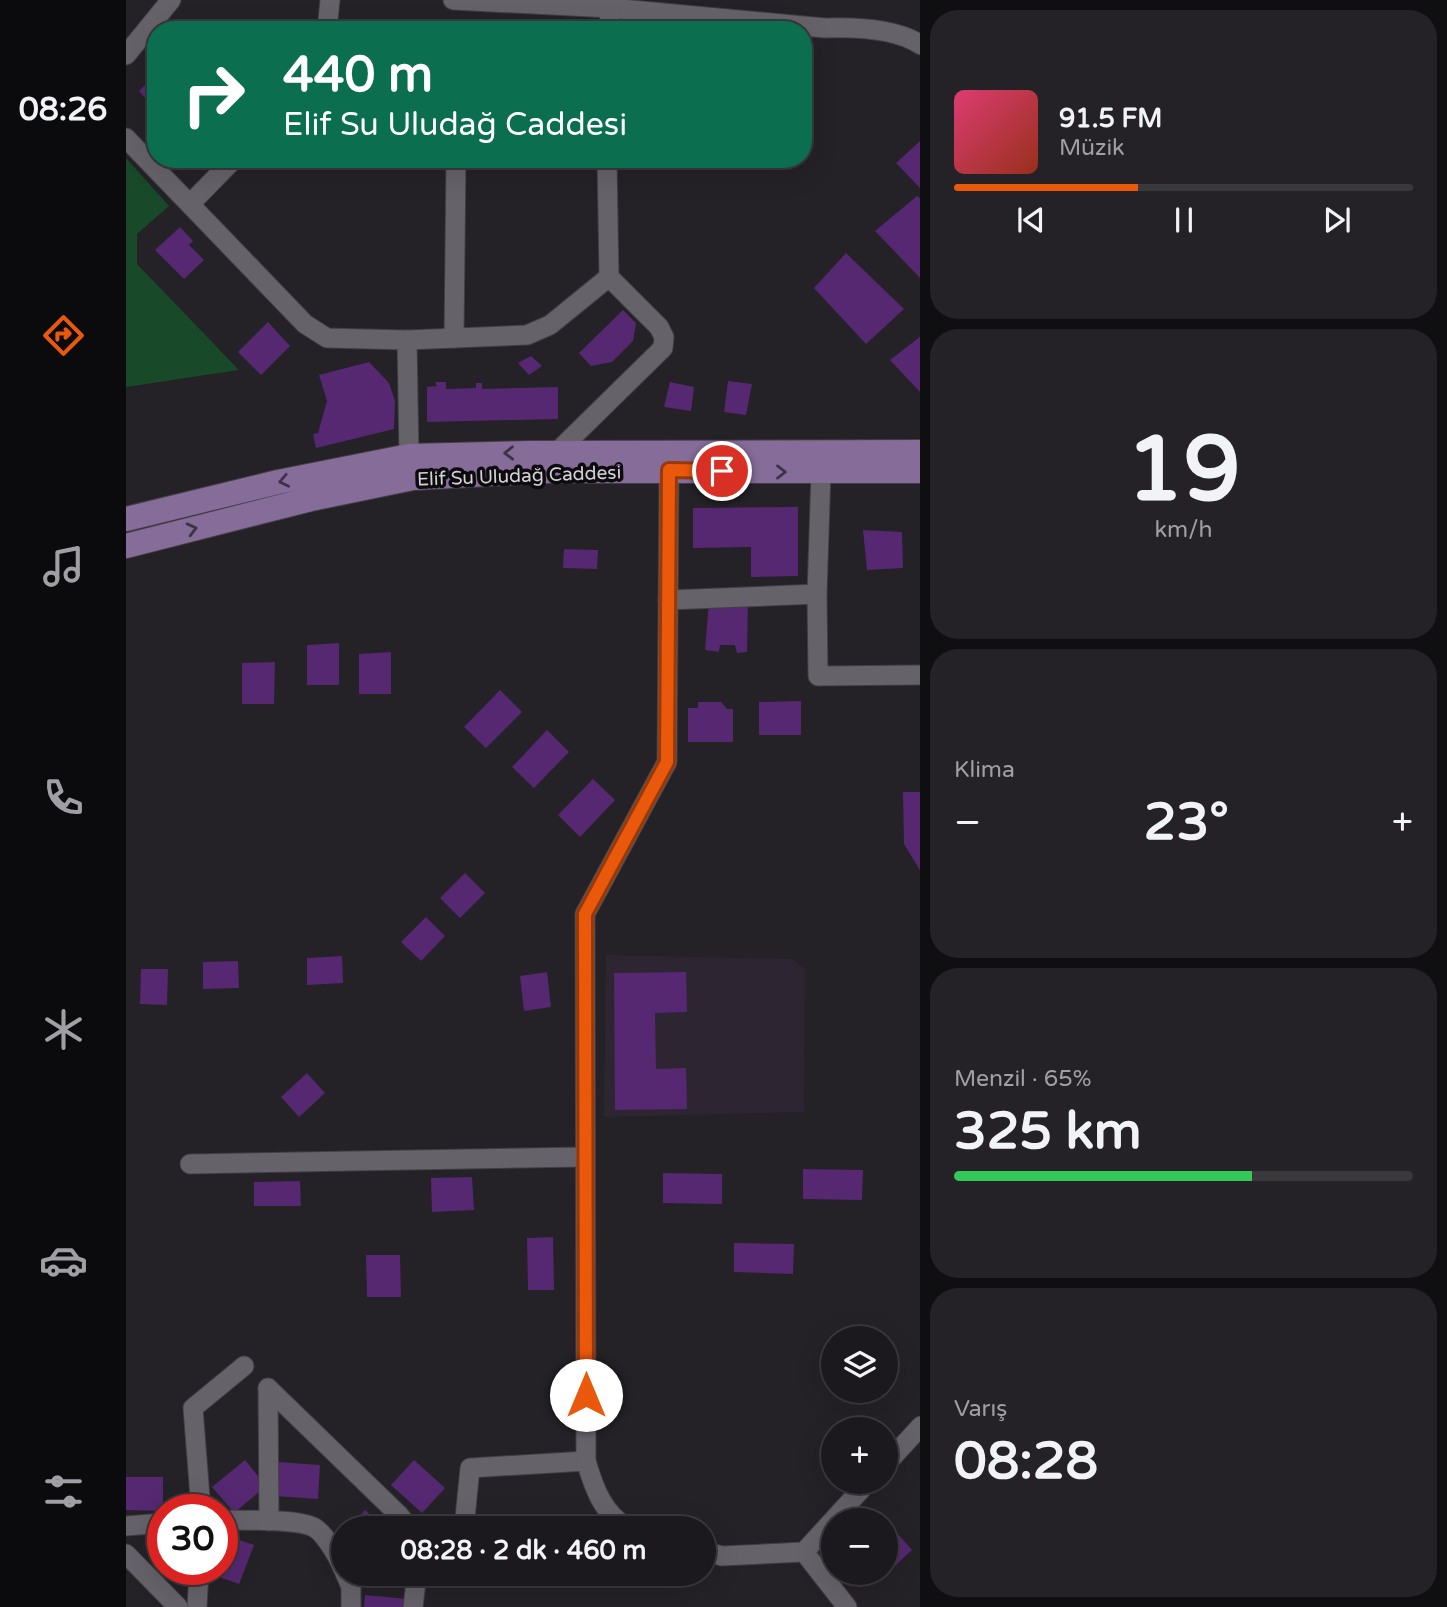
<!DOCTYPE html>
<html lang="tr">
<meta charset="utf-8">
<style>
:root{--surface:#1b191d;--page:#242226;--text:#f1f3f6;--muted:#a0a0a4;--line:#39383b;--accent:#ea580c}
body{margin:0;font-family:"Varela Round",sans-serif;background:var(--page);color:var(--text);height:100vh;display:flex;flex-direction:column;font-size:26px;white-space:nowrap}
*{box-sizing:border-box;margin:0}
p{font-size:23px;color:var(--muted)}
.icon{flex:none;width:38px;height:38px;fill:none;stroke:currentColor;stroke-width:2;stroke-linecap:round;stroke-linejoin:round}
.map{position:relative;flex:1;overflow:hidden}
.details{display:flex;flex-direction:column;gap:10px;padding:10px;background:#0f0e10;width:527px}
.details>*{flex:none}
.guide{position:absolute;left:21px;top:21px;width:665px;height:147px;border-radius:28px;box-shadow:0 7px 28px #0002,0 0 0 2px var(--line);background:#0b6e4f;color:#fff;overflow:hidden}
.controls{position:absolute;left:695px;top:1326px;display:grid;gap:14px}
.controls a{display:grid;place-items:center;width:77px;height:77px;border-radius:50%;background:var(--surface);box-shadow:0 7px 28px #0002,0 0 0 2px var(--line);font-size:35px}
.speed{position:absolute;left:21px;top:1494px;display:flex;gap:14px;font-size:35px;font-weight:700;text-align:center}
.speed>*{display:grid;place-content:center;width:91px;height:91px;border-radius:50%;background:var(--surface);box-shadow:0 7px 28px #0002,0 0 0 2px var(--line);line-height:1}
.speed .limit{border:10px solid #d22;background:#fff;color:#111}
.pin{position:absolute;display:grid;place-items:center;width:60px;height:60px;color:#fff;margin:-30px;border:4px solid #fff;border-radius:50%;box-shadow:0 2px 7px #0007}
.me{position:absolute;width:77px;margin:-38px;rotate:0deg;stroke-linejoin:round;filter:drop-shadow(0 0 5px #0008)}
.turn{display:flex;align-items:center;gap:24px;height:147px;padding:0 21px;font-size:32px}
.turn .icon{width:91px;height:91px;stroke-width:2.5}
.turn b{display:block;font-size:49px;line-height:60px}
.big{font-size:52px;font-weight:700;line-height:1.1}
.details .tile{flex:1;display:flex;flex-direction:column;justify-content:center;gap:10px;min-width:0;padding:0 24px;border-radius:28px;background:var(--page)}
.details .dial{align-items:center;gap:0}
.dial b{font-size:91px;line-height:1}
.song{display:flex;align-items:center;gap:21px}
.cover{width:84px;height:84px;border-radius:10px;background:linear-gradient(135deg,hsl(340 70% 55%),hsl(10 70% 35%))}
.played{height:7px;border-radius:4px;background:linear-gradient(90deg,var(--accent) 40%,var(--line) 40%)}
.keys{display:flex;justify-content:space-around;direction:ltr}
.heat{display:flex;justify-content:space-between;align-items:center;font-size:38px;direction:ltr}
.charge{height:10px;border-radius:5px;background:linear-gradient(90deg,#34c759 65%,var(--line) 0)}
.trip{position:absolute;left:205px;top:1516px;width:385px;height:70px;border-radius:35px;background:var(--surface);box-shadow:0 7px 28px #0002,0 0 0 2px var(--line);font-weight:700;line-height:70px;text-align:center}
main{display:flex;flex:1;min-height:0}
.tabs{display:flex;flex-direction:column;width:126px;justify-content:space-around;align-items:center;background:#0b0a0c;color:var(--muted)}
.tabs .icon{width:49px;height:49px}
.tabs .active{color:var(--accent)}
.tabs b{font-size:32px;color:var(--text)}
.map>svg:first-child{display:block}
</style>
<main>
<nav class="tabs">
<b>08:26</b>
<svg class="icon active" aria-label="directions" viewBox="0 0 24 24"><path d="M12 3l9 9-9 9-9-9zM9 14v-3h6M13 9l2 2-2 2"/></svg>
<svg class="icon" aria-label="music" viewBox="0 0 24 24"><path d="M9 18V5l10-2v13"/><circle cx="6" cy="18" r="3"/><circle cx="16" cy="16" r="3"/></svg>
<svg class="icon" aria-label="phone" viewBox="0 0 24 24"><path d="M5 4h4l2 5-3 2q2 4 5 5l2-3 5 2v4C11 20 4 13 5 4z"/></svg>
<svg class="icon" aria-label="climate" viewBox="0 0 24 24"><path d="M12 3v18M4 7l16 10M4 17L20 7"/></svg>
<svg class="icon" aria-label="car" viewBox="0 0 24 24"><path d="M5 17H2v-5l4-1 3-4h7l3 4 3 1v5h-3M9 17h6M6 11h13"/><circle cx="7" cy="17" r="2"/><circle cx="17" cy="17" r="2"/></svg>
<svg class="icon" aria-label="filters" viewBox="0 0 24 24"><path d="M4 7h16M4 17h16"/><circle cx="9" cy="7" r="2"/><circle cx="15" cy="17" r="2"/></svg>
</nav>
<div class="map">
<svg width="795" height="1607" viewBox="0 0 795 1607">
<rect width="100%" height="100%" fill="#242127"/>
<!-- built -->
<polygon fill="#2d2632" points="480,955 666,959 679,969 678,1112 478,1117"/>
<!-- green -->
<polygon fill="#184928" points="0,158 43,206 11,234 11,264 113,370 0,387"/>
<!-- building -->
<g fill="#552871">
<polygon points="28,76 30,105 27,107 13,91"/>
<polygon points="795,140 795,189 770,163"/>
<polygon points="791,196 795,199 795,279 749,231"/>
<polygon points="54,227 67,241 63,245 78,260 58,279 29,250"/>
<polygon points="720,253 778,309 740,344 688,288"/>
<polygon points="497,310 510,323 507,341 486,362 465,366 453,353"/>
<polygon points="142,322 164,346 135,375 112,352"/>
<polygon points="795,336 795,393 764,360"/>
<polygon points="405,356 416,366 403,375 392,363"/>
<polygon points="243,362 263,383 269,401 268,429 190,448 187,434 192,433 201,401 193,375"/>
<polygon points="602,381 626,384 620,415 598,412"/>
<polygon points="309,382 320,382 320,389 350,388 350,383 356,383 356,389 432,387 432,419 301,422 301,387 311,386"/>
<polygon points="544,382 568,387 565,411 538,407"/>
<polygon points="672,507 672,576 625,577 625,547 567,548 567,508"/>
<polygon points="737,530 776,532 777,568 741,570"/>
<polygon points="438,549 472,550 471,569 437,568"/>
<polygon points="583,601 622,602 621,652 611,653 609,645 594,645 593,652 579,650"/>
<polygon points="213,643 213,685 181,685 181,645"/>
<polygon points="265,652 265,694 233,694 233,654"/>
<polygon points="149,662 148,704 116,704 116,663"/>
<polygon points="374,690 396,712 360,748 338,727"/>
<polygon points="675,701 675,735 633,735 633,702"/>
<polygon points="572,702 595,702 601,709 607,709 607,742 562,742 562,708 572,708"/>
<polygon points="421,730 443,752 408,788 386,767"/>
<polygon points="467,779 489,800 454,837 432,815"/>
<polygon points="777,792 795,792 795,872 778,844"/>
<polygon points="339,873 359,893 334,918 314,898"/>
<polygon points="300,917 319,936 295,961 275,942"/>
<polygon points="216,956 217,983 181,985 181,958"/>
<polygon points="112,961 113,988 77,989 77,962"/>
<polygon points="15,969 42,969 41,1005 14,1004"/>
<polygon points="421,972 425,1007 398,1011 394,976"/>
<polygon points="560,972 561,1012 529,1013 530,1069 560,1068 561,1109 489,1110 488,973"/>
<polygon points="181,1073 199,1093 173,1117 155,1097"/>
<polygon points="677,1169 737,1170 736,1200 677,1199"/>
<polygon points="537,1173 596,1174 596,1204 537,1203"/>
<polygon points="346,1177 348,1210 306,1212 305,1178"/>
<polygon points="174,1181 175,1206 128,1206 128,1182"/>
<polygon points="427,1237 428,1290 402,1290 401,1238"/>
<polygon points="608,1243 668,1244 667,1274 608,1272"/>
<polygon points="240,1255 274,1255 275,1297 241,1297"/>
<polygon points="119,1460 140,1486 108,1513 86,1487"/>
<polygon points="288,1460 319,1488 296,1513 265,1485"/>
<polygon points="152,1462 194,1465 192,1499 150,1496"/>
<polygon points="0,1477 37,1477 37,1511 0,1510"/>
<polygon points="239,1510 258,1528 222,1528"/>
<polygon points="762,1523 786,1550 760,1574 760,1525"/>
<polygon points="96,1534 128,1545 113,1584 82,1573 83,1570 96,1570"/>
<polygon points="239,1595 281,1599 280,1607 238,1607"/>
</g>
<g fill="none" stroke-linecap="round" stroke-linejoin="round">
<!-- minor casing -->
<g stroke="#423e44" stroke-width="21">
<g id="minor">
<path d="M327,0L484,8L699,28C728,27 770,28 795,45"/>
<polyline points="201,30 204,0"/>
<polyline points="483,30 484,8"/>
<polyline points="0,55 45,0"/>
<polyline points="0,138 179,324 201,338 281,340 283,456"/>
<polyline points="64,204 108,159"/>
<polyline points="328,338 330,159"/>
<polyline points="281,340 401,335 424,325 483,277"/>
<polyline points="430,453 537,348 538,337 533,327 483,277 481,159"/>
<polyline points="695,472 691,594 692,676 795,675"/>
<polyline points="542,600 691,594"/>
<polyline points="64,1164 458,1157"/>
<polyline points="142,1388 273,1515 283,1528"/>
<polyline points="142,1388 143,1521"/>
<polyline points="760,1464 795,1426"/>
<polyline points="75,1510 67,1408 118,1366"/>
<path d="M96,1520C118,1521 172,1518 189,1528C199,1534 213,1558 217,1569"/>
<polyline points="0,1526 37,1523"/>
<polyline points="338,1528 344,1468 460,1461"/>
<path d="M502,1528C477,1514 468,1488 460,1461L459,914L541,762L543,470"/>
<polyline points="578,1551 596,1556 678,1552 742,1482"/>
<polyline points="678,1552 721,1607"/>
<polyline points="0,1554 52,1607"/>
<polyline points="219,1573 225,1587 225,1607"/>
<polyline points="71,1607 73,1570"/>
<polyline points="287,1607 291,1573"/>
</g>
</g>
<!-- major casing -->
<g stroke="#423e44" stroke-width="26">
<g id="major">
<polyline points="0,519 152,482 283,456 405,453 795,452"/>
<polyline points="0,546 185,499 287,478 423,471 795,471"/>
</g>
</g>
<!-- minor -->
<use href="#minor" stroke="#66626a" stroke-width="19"/>
<!-- major -->
<use href="#major" stroke="#856c99" stroke-width="24"/>
</g>
<!-- one-way arrows -->
<defs><path id="oneway-chevron" d="M-2-3.5L2.5 0L-2 3.5" fill="none" stroke-width="1.6" stroke-linecap="round" stroke-linejoin="round" transform="scale(1.75)"/></defs>
<g stroke="#3d3246">
<use href="#oneway-chevron" transform="translate(383 453) rotate(179)"/>
<use href="#oneway-chevron" transform="translate(655 472)"/>
<use href="#oneway-chevron" transform="translate(158 481) rotate(168)"/>
<use href="#oneway-chevron" transform="translate(66 529) rotate(-14)"/>
</g>
<g fill="none" stroke-linecap="round" stroke-linejoin="round">
<!-- route casing -->
<g stroke="#983908" stroke-width="18">
<polyline id="route" points="460,1395 459,914 541,762 543,470 596,471"/>
</g>
<!-- route -->
<use href="#route" stroke="#ea580c" stroke-width="12"/>
</g>
<g text-anchor="middle" stroke-width="7" stroke-linejoin="round" paint-order="stroke">
<!-- street labels -->
<g font-size="19" fill="#d5d2d7" stroke="#0d0b0e">
<text transform="translate(393 475) rotate(-2)" y="7">Elif Su Uludağ Caddesi</text>
</g>
</g>
</svg>
<div class="controls">
<a><svg class="icon" aria-label="layers" viewBox="0 0 24 24"><path d="M12 4l9 5-9 5-9-5zM3 14l9 5 9-5"/></svg></a>
<a>+</a>
<a>−</a>
</div>
<div class="speed"><div class="limit">30</div></div>
<div class="pin" style="left:596px;top:471px;background:#d93025"><svg class="icon" aria-label="arrive" viewBox="0 0 24 24"><path d="M6 21V4h12l-3 4 3 4H6"/></svg></div>
<svg class="me" style="left:460px;top:1395px" viewBox="-20 -20 40 40"><circle r="19" fill="#fff"/><path d="M0-13L10 11 0 6-10 11z" fill="#ea580c"/></svg>
<div class="trip">08:28 · 2 dk · 460 m</div>
<div class="guide">
<div class="turn"><svg class="icon" aria-label="right" viewBox="0 0 24 24"><path d="M7 20v-9h11M14 6l5 5-5 5"/></svg><div><b>440 m</b>Elif Su Uludağ Caddesi</div></div>
</div>
</div>
<section class="details">
<div class="tile">
<div class="song"><i class="cover"></i><div><b>91.5 FM</b><p>Müzik</p></div></div>
<div class="played"></div>
<div class="keys"><svg class="icon" aria-label="previous" viewBox="0 0 24 24"><path d="M18 5L8 12l10 7zM5 5v14"/></svg><svg class="icon" aria-label="pause" viewBox="0 0 24 24"><path d="M8 5v14M16 5v14"/></svg><svg class="icon" aria-label="next" viewBox="0 0 24 24"><path d="M6 5l10 7-10 7zM19 5v14"/></svg></div>
</div>
<div class="tile dial"><b>19</b><p>km/h</p></div>
<div class="tile"><p>Klima</p>
<div class="heat"><a>−</a><b class="big">23°</b><a>+</a></div>
</div>
<div class="tile"><p>Menzil · 65%</p><b class="big">325 km</b><div class="charge"></div></div>
<div class="tile"><p>Varış</p><b class="big">08:28</b></div>
</section>
</main>
